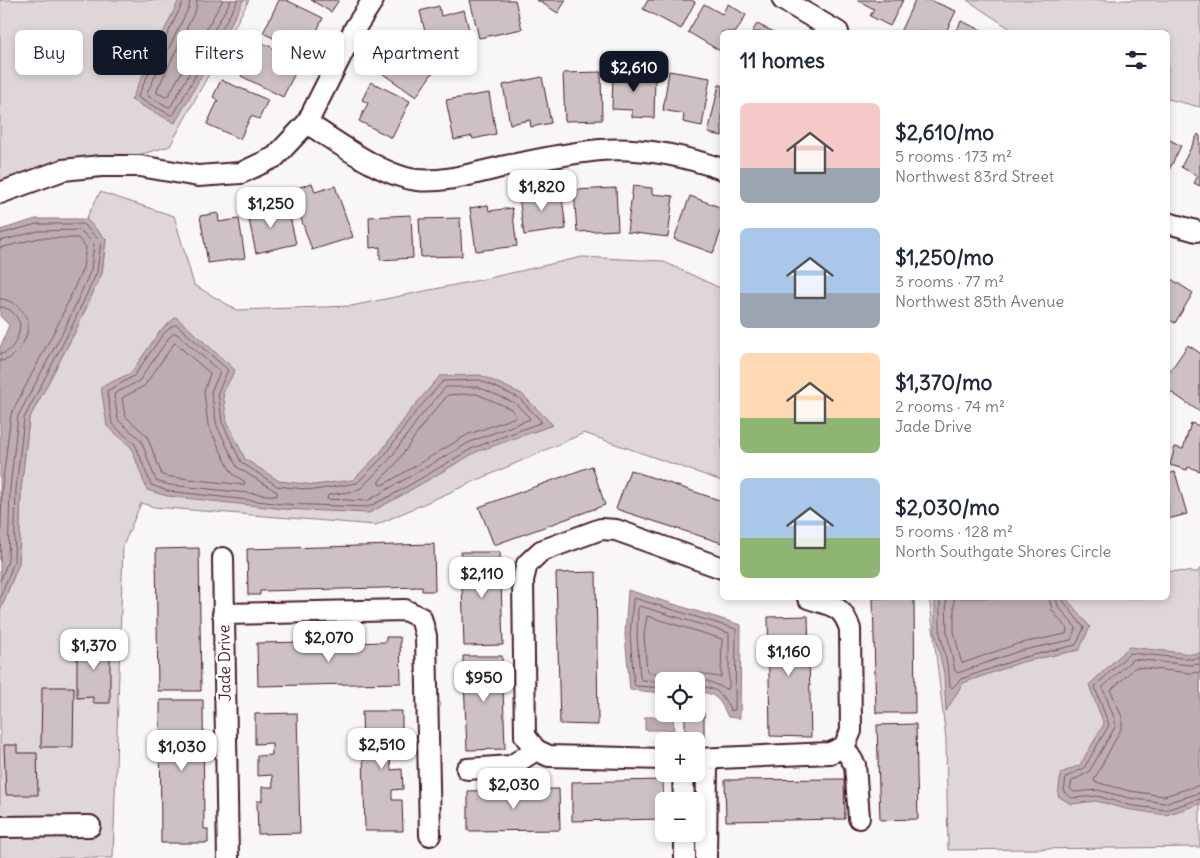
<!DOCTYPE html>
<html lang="en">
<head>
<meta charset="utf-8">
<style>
	:root { --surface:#fff; --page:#f6f6f7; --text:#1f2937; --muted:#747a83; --accent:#111827 }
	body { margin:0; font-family:Delius,sans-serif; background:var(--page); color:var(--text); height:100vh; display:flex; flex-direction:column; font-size:19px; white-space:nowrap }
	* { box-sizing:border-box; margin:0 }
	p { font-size:16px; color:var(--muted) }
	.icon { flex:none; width:28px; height:28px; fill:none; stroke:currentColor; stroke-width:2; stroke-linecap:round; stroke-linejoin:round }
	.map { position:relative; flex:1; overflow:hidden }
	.panel { position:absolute; left:720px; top:30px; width:450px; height:570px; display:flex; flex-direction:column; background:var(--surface); border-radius:8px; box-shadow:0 2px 8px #0003 }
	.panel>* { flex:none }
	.hud { position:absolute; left:15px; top:30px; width:475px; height:45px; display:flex; gap:10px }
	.tools { position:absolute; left:655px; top:672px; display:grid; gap:10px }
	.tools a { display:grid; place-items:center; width:50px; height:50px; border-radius:8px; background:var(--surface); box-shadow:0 2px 8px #0003; font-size:25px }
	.price { position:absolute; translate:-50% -42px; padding:0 11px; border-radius:10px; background:#fff; color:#222; font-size:16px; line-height:32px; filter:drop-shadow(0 1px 2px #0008) }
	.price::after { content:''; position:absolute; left:50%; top:30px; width:15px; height:11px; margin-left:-8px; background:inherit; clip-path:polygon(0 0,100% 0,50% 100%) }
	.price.current { background:var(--accent); color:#fff }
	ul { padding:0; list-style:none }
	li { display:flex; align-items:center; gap:15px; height:125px; padding:0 20px }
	li span { display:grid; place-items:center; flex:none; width:140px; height:100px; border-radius:8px; color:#555 }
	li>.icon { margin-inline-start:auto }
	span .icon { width:60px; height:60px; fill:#fffc; stroke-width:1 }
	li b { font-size:21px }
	h2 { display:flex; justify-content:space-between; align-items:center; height:60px; padding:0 20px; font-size:21px }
	.tag { padding:0 18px; border-radius:8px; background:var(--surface); box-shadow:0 2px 8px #0003; font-size:18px; line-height:45px }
	.tag.current { background:var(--accent); color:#fff }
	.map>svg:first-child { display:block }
	.green { fill:#ded6d9; stroke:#947a82 }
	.water { fill:#bdadb0; stroke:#8f747b }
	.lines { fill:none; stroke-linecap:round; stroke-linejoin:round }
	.shore { stroke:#785860; stroke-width:1 }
	.building { fill:#cdc1c4; stroke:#4a1f2b }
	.minor-casing { stroke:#4a1f2b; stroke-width:24 }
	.minor { stroke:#fff; stroke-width:20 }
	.labels { text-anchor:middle; stroke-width:5; stroke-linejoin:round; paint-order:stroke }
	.street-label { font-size:16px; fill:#4a1f2b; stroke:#fff }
</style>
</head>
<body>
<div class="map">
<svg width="1200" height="858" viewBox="0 0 1200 858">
	<rect width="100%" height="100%" fill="#f8f6f7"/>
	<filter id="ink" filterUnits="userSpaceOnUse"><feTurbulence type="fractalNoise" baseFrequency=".02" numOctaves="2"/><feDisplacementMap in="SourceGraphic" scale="10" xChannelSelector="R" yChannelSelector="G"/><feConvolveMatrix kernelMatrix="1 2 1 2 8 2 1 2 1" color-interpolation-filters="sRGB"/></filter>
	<g filter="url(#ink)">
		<path class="green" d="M 0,0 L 249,0 L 170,146 L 0,194 Z
			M 967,0 L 1200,0 L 1200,107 L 1168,99 L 1168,32 L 1015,32 Z
			M 100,192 L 174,216 L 194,285 L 237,310 L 351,306 L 489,278 L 582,257 L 662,261 L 722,289 L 722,481 L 584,433 L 376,525 L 154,507 L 141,503 L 123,546 L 113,858 L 0,858 L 0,611 L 19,563 L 21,489 L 29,419 L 76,330 L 102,273 L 106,239 L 86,219 Z
			M 1200,568 L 1200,847 L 948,850 L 946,739 L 930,603 L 927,598 L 1168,598 L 1168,571 L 1198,572 Z"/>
		<path class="water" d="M 179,0 L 243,0 L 239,9 L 175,123 L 131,100 Z
			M 36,219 L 86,219 L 106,239 L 102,273 L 76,330 L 29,419 L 21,489 L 19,563 L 0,611 L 0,348 L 9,325 L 0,316 L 0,230 Z
			M 176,317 L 235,370 L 223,393 L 227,421 L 245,459 L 279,481 L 314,485 L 353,480 L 380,453 L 410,411 L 440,376 L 480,375 L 522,394 L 553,425 L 476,452 L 397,498 L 369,513 L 283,509 L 167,496 L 147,490 L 131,447 L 107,426 L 101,387 L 131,373 L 160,331 Z
			M 628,590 L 741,625 L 740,718 L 728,717 C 720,701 717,692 696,692 L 696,681 L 664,681 L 664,693 L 630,690 L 625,635 Z
			M 935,598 L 1066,598 L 1090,627 L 1079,650 L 1022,662 L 963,683 L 946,711 L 944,674 L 935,633 Z
			M 1129,647 L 1192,654 L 1200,653 L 1200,804 L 1166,815 L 1126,809 L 1096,801 L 1071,804 L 1058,796 L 1061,773 L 1080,765 L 1104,724 L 1089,685 Z
			M 645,717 L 673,717 L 674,730 L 645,730 Z"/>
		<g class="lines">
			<path class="shore" d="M 184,0 L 138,96 L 140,99 L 171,115 L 174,114 L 238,0
				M 190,0 L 189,7 L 147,93 L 148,96 L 169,107 L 171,106 L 231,0
				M 197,0 L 196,9 L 157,90 L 157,93 L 166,97 L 168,96 L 223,0
				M 0,234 L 37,224 L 83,224 L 101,242 L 97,272 L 71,328 L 24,418 L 16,489 L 14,562 L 0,598
				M 0,241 L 38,231 L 80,230 L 94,244 L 91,270 L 66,326 L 18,416 L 10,488 L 8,561 L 0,581
				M 0,248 L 39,238 L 78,238 L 86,247 L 83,268 L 59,322 L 11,414 L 2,488 L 0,561
				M 0,299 C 12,299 26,311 28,323 C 29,339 16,361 0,361
				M 0,307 C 10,307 18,316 20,325 C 19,337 13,353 0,354
				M 174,325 L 177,325 L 228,370 L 218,392 L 222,422 L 241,462 L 277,486 L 314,490 L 357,483 L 384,456 L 414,414 L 443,381 L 480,380 L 519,398 L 542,422 L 473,448 L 394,494 L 368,507 L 283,504 L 168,491 L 151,485 L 135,444 L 112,424 L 107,391 L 134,376 L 163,334 Z
				M 174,333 L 177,334 L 220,372 L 211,392 L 217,426 L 237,467 L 277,492 L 277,496 L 170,485 L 156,481 L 141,440 L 118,420 L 114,394 L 139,381 L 168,339 Z
				M 175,343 L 210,373 L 204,392 L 208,425 L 229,468 L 233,474 L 245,482 L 244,485 L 171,477 L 162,475 L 147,436 L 125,416 L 122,398 L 144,386 Z
				M 446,387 L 478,387 L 515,403 L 529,417 L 530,419 L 470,442 L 367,501 L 327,499 L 328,495 L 355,491 L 361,488 L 389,460 L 419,418 Z
				M 477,394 L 511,409 L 515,414 L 516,417 L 467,435 L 388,482 L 381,485 L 379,484 L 379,481 L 395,465 L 425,422 L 448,395 Z
				M 940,598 L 940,633 L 949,673 L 950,686 L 952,688 L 961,679 L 1021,658 L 1076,645 L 1084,628 L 1064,602 L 1062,598
				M 946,598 L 947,632 L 955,671 L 958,673 L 1019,651 L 1071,640 L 1076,628 L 1058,606 L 1056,598
				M 954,598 L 954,631 L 961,661 L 963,663 L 1017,644 L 1066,634 L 1067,629 L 1052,610 L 1049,598
				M 1200,658 L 1192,659 L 1130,653 L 1096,685 L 1095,688 L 1109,725 L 1084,768 L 1066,777 L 1064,792 L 1072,798 L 1097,796 L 1128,805 L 1165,810 L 1200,799
				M 1200,664 L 1191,665 L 1133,659 L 1103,687 L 1103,689 L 1115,720 L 1115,727 L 1089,772 L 1072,781 L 1070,789 L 1074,792 L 1098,790 L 1129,798 L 1165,803 L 1200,793
				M 1200,672 L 1191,673 L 1136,667 L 1112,689 L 1111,691 L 1122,717 L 1122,727 L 1094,780 L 1095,782 L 1130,791 L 1164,796 L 1200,785
				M 678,681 L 669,675 L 647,672 L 644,635 L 647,616 L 722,639 L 721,677 C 706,677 696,666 682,681
				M 664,682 L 642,680 L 640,678 L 637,635 L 638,608 L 640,606 L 729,633 L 729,688 L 726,689 L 708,681 L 695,681
				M 664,688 L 636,686 L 634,684 L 630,635 L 633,600 L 634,598 L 736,629 L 735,710 L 731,711 C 722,694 717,686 696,687"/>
		</g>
		<path class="building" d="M 279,0 L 286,0 L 323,18 L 314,37 L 311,35 L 302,52 L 263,33 Z
			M 311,0 L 339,0 L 331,12 Z
			M 470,0 L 515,0 L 522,29 L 479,38 Z
			M 537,0 L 566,0 L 558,13 Z
			M 648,0 L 691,0 L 695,2 L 681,29 L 643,9 Z
			M 857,0 L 903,0 L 890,26 L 870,16 L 874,9 Z
			M 915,0 L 930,0 L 956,11 L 946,32 L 900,32 Z
			M 704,4 L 722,14 L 728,4 L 746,15 L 736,32 L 722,32 L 722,52 L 688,32 Z
			M 439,6 L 441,16 L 464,10 L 471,38 L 458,41 L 461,51 L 444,55 L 442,45 L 429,48 L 420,11 Z
			M 961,21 L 986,32 L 956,32 Z
			M 757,24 L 774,32 L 752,32 Z
			M 258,41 L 301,61 L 283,97 L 241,76 Z
			M 407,45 L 437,66 L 416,97 L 376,69 L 386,54 L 396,61 Z
			M 669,71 L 710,78 L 702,126 L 683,122 L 684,114 L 663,110 Z
			M 601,72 L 602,120 L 565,121 L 563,73 Z
			M 613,72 L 655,73 L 654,118 L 632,117 L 632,110 L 612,109 Z
			M 542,77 L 551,123 L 531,127 L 530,120 L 510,124 L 503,85 Z
			M 221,80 L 268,100 L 259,119 L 251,116 L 240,139 L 207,124 L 218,100 L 213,97 Z
			M 371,82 L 410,101 L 392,138 L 359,121 L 368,103 L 362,100 Z
			M 719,85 L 722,85 L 722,136 L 708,133 Z
			M 489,93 L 496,134 L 473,139 L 472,136 L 454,140 L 446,100 Z
			M 1198,134 L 1200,136 L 1200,186 L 1194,183 L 1198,176 L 1181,167 Z
			M 1168,139 L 1181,146 L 1168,172 Z
			M 312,183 L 315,192 L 335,186 L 353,237 L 312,250 L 291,190 Z
			M 633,186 L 652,188 L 652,194 L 673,196 L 668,237 L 627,232 Z
			M 616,188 L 618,230 L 577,232 L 574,190 Z
			M 561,190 L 566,229 L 524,235 L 519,196 Z
			M 690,196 L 722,208 L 722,228 L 713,253 L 674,239 Z
			M 488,205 L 489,211 L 512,208 L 517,246 L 476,251 L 470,208 Z
			M 266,206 L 267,212 L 288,208 L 296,244 L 256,253 L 247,210 Z
			M 218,213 L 219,222 L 239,219 L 245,258 L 208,263 L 200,216 Z
			M 411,215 L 413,258 L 380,260 L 380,247 L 370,248 L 369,217 Z
			M 460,218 L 462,256 L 421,257 L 419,219 Z
			M 1168,277 L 1193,293 L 1175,323 L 1168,319 Z
			M 1188,345 L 1200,353 L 1200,412 L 1168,390 L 1168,374 Z
			M 1191,423 L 1200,426 L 1200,471 L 1188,467 L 1187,470 L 1170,465 L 1175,447 L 1183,449 Z
			M 592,466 L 605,505 L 494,545 L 479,507 Z
			M 630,470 L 722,501 L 722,543 L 616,509 Z
			M 1175,472 L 1187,514 L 1168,519 L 1168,474 Z
			M 434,544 L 435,591 L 422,591 L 422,587 L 260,591 L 260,595 L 248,595 L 247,549 Z
			M 199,548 L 201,691 L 158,691 L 156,549 Z
			M 461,552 L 500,552 L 503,645 L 464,646 Z
			M 596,572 L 598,725 L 560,724 L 556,573 Z
			M 873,598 L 914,598 L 915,713 L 876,713 Z
			M 808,616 L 811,737 L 770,736 L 768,617 Z
			M 386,637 L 400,637 L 401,683 L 258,686 L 257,643 L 306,642 L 306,644 L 386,642 Z
			M 77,642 L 110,642 L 110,703 L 93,703 L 93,697 L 77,698 Z
			M 463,656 L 502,656 L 505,749 L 467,750 Z
			M 42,687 L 74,687 L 73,747 L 41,747 Z
			M 160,700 L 203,700 L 204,829 L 208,829 L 208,843 L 161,843 Z
			M 362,711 L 402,711 L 402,756 L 390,756 L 391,770 L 402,769 L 403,789 L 392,790 L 392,800 L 402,800 L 403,831 L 365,831 Z
			M 297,713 L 300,833 L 258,834 L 257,801 L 262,801 L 262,787 L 273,787 L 272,775 L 257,776 L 257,756 L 272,755 L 272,743 L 255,744 L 255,714 Z
			M 696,713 L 704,713 L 704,738 L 685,739 L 685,714 Z
			M 916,724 L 918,819 L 880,820 L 877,725 Z
			M 4,745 L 17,745 L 17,753 L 37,753 L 38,795 L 6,795 Z
			M 844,779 L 845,819 L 726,821 L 725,780 Z
			M 663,780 L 664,819 L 572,821 L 572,782 Z
			M 559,789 L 560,830 L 468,831 L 468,791 Z"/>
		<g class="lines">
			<g class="minor-casing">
				<path id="minor" d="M 783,0 L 838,32
					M 307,123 C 337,142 382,176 417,180 C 446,183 478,172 506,166 C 537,160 568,153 600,150 C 640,147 684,156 722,169
					M 0,193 L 63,170 L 101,166 L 140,166 L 198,176 L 241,173 L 275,157 L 307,123 L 355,28 L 373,0
					M 1168,223 L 1196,231
					M 223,558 L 228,858
					M 808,598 C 831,606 842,604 850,629 L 851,731 L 844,747 L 855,765 L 859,818
					M 223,614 L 405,610 L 421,618 L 426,636 L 430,835
					M 536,750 L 525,736 L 523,580 L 527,564 L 541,551 L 601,529 L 616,530 L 722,568
					M 696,759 L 830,753 L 844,747
					M 467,769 L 511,766 L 536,750 L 549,756 L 664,759
					M 683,774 L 684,801
					M 0,827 L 90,826
					M 685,834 L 685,858
					M 706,858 L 707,760"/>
			</g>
			<use href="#minor" class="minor"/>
		</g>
	</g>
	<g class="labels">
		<g class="street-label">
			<text transform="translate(224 663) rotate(-91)" y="6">Jade Drive</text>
		</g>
	</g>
</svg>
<div class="tools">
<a><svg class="icon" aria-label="locate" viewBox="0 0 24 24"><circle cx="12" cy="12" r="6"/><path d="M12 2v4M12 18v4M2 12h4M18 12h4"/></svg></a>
<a>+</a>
<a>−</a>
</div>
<b class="price current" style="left:634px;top:93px">$2,610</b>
<b class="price" style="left:542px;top:212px">$1,820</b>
<b class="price" style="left:271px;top:229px">$1,250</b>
<b class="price" style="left:482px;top:599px">$2,110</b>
<b class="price" style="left:329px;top:663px">$2,070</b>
<b class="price" style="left:94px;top:671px">$1,370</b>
<b class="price" style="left:789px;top:677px">$1,160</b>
<b class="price" style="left:484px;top:703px">$950</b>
<b class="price" style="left:382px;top:770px">$2,510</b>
<b class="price" style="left:182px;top:772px">$1,030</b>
<b class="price" style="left:514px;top:810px">$2,030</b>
<div class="hud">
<a class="tag">Buy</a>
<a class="tag current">Rent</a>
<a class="tag">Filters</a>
<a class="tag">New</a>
<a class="tag">Apartment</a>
</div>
<section class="panel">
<h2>11 homes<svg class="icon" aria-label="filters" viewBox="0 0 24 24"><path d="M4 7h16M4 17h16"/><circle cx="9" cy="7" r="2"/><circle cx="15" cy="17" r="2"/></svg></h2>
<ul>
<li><span style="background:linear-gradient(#f6c9c9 65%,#9aa5b1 0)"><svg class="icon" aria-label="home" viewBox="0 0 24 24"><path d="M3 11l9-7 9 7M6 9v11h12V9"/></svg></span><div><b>$2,610/mo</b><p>5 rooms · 173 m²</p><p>Northwest 83rd Street</p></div></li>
<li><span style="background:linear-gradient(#a9c7e8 65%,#9aa5b1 0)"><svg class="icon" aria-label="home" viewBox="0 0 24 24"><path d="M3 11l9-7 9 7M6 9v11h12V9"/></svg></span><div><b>$1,250/mo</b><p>3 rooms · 77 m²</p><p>Northwest 85th Avenue</p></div></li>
<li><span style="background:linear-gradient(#ffd9b3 65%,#8fb573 0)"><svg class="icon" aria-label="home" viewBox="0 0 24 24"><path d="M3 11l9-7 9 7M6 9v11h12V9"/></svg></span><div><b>$1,370/mo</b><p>2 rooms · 74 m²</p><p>Jade Drive</p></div></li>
<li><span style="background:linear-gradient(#a9c7e8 60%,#8fb573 0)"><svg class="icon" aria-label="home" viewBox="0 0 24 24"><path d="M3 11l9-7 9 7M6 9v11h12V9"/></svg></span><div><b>$2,030/mo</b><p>5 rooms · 128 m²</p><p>North Southgate Shores Circle</p></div></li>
</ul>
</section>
</div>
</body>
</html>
